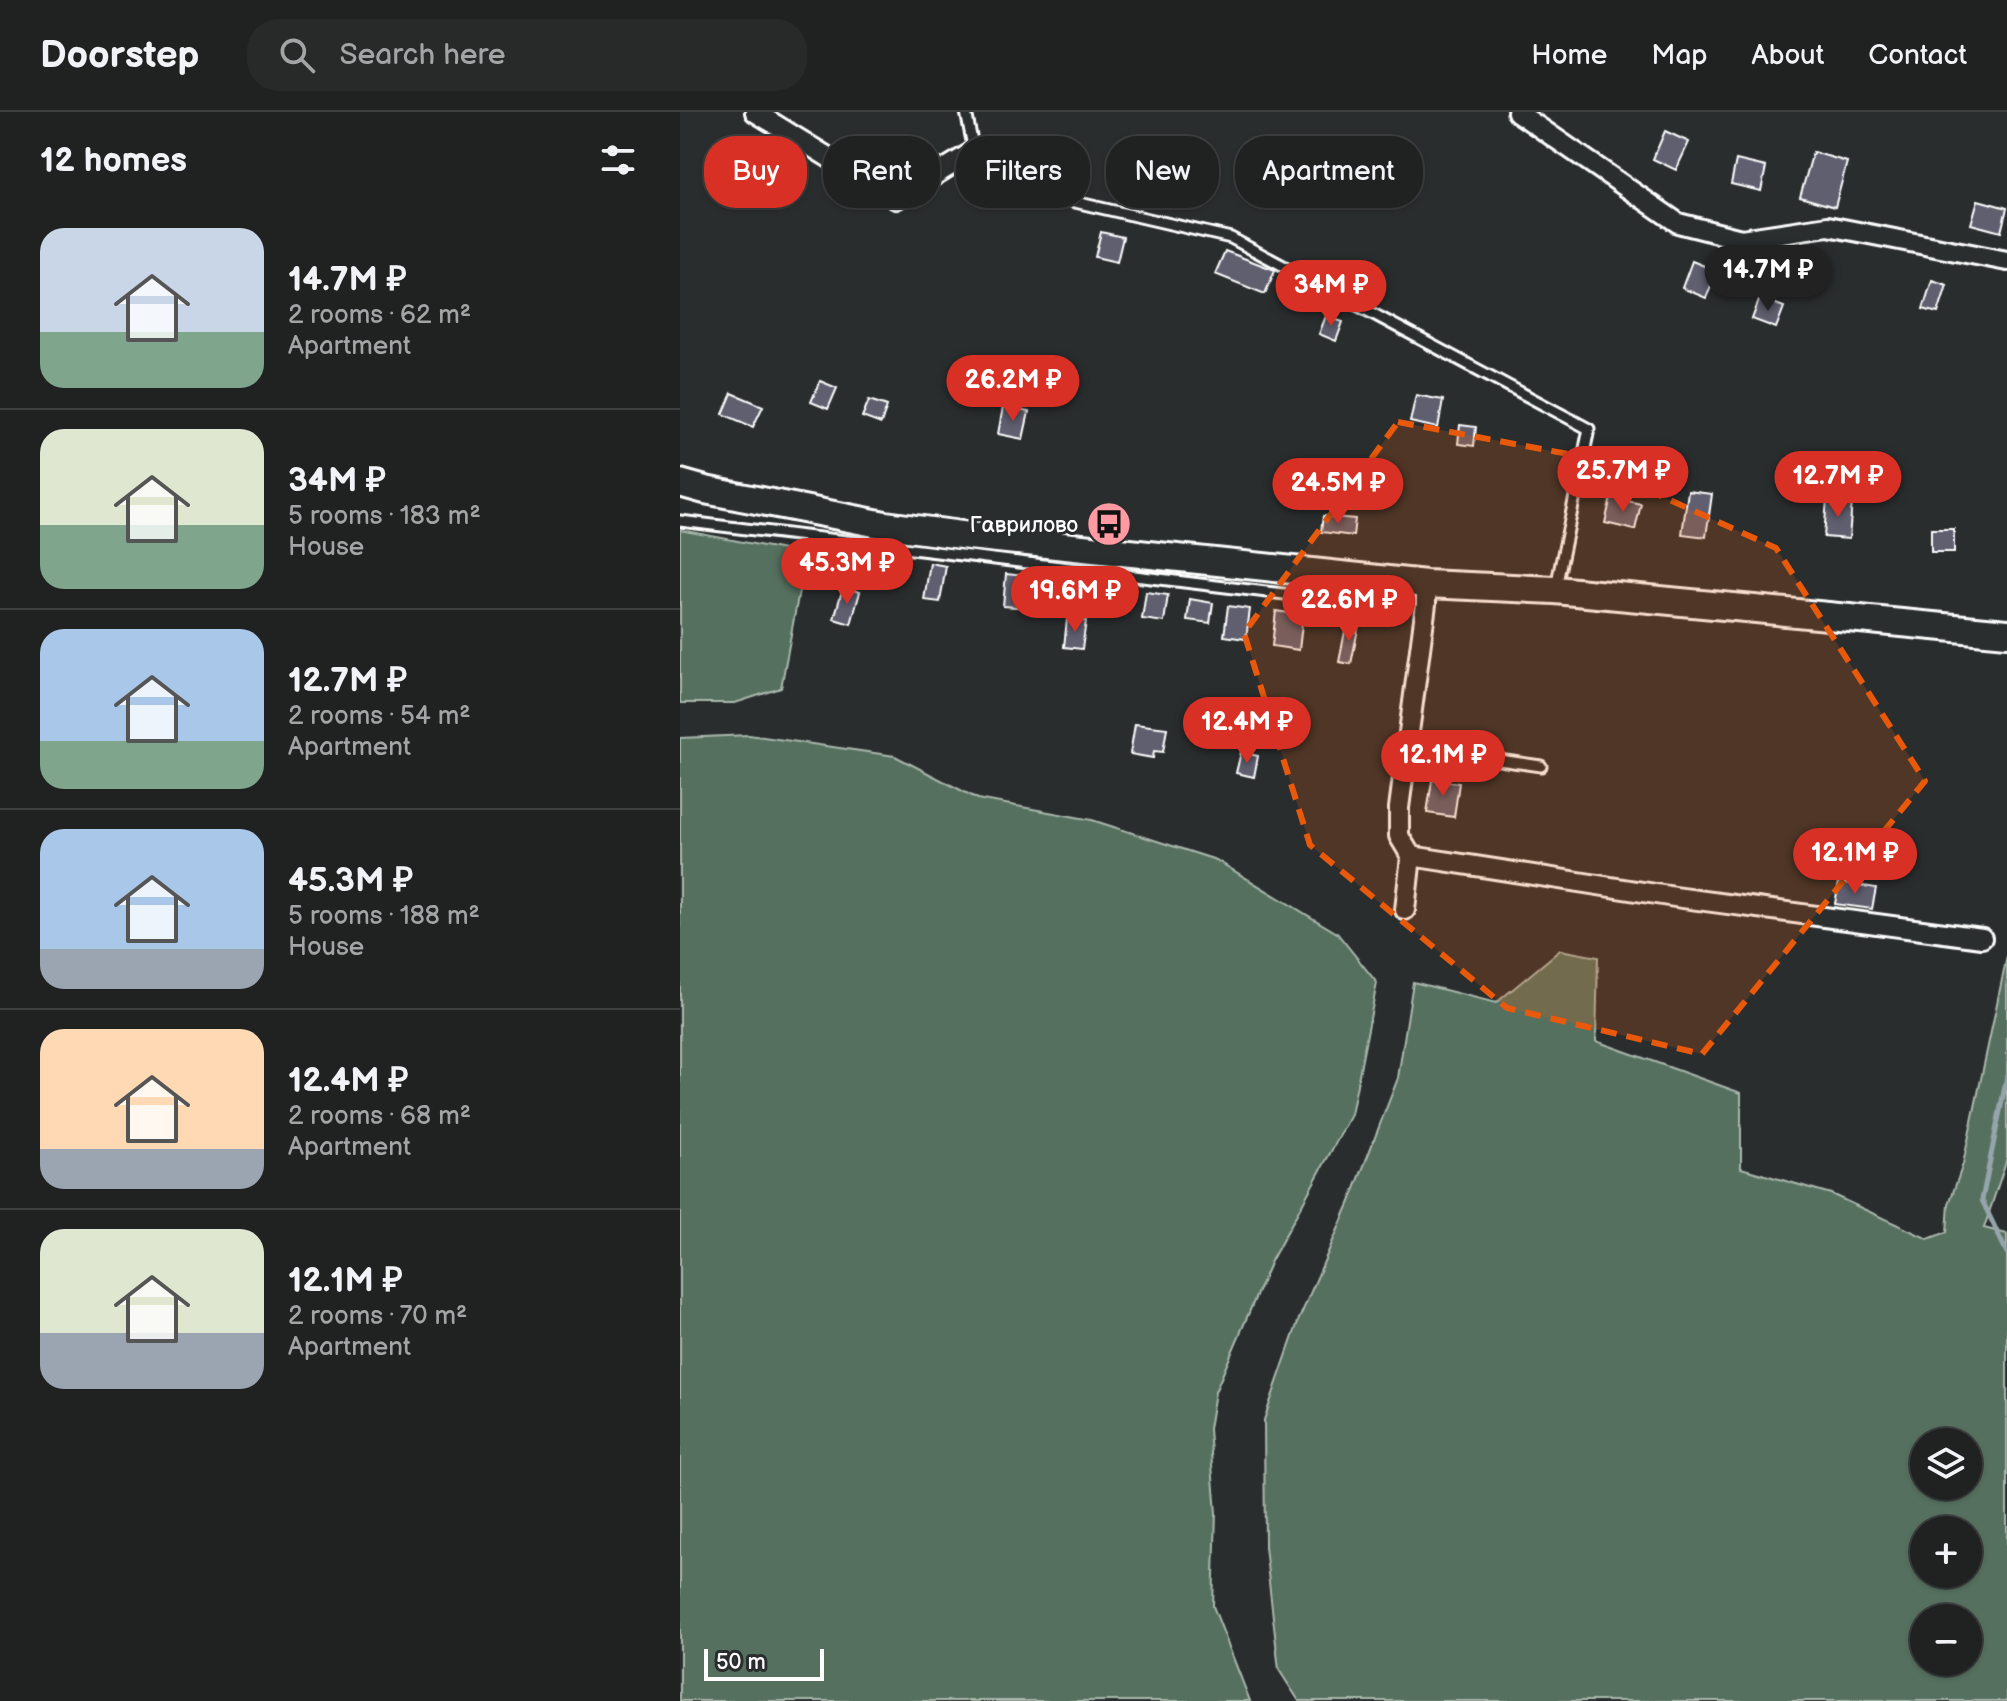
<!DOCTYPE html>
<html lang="en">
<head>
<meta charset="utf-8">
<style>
	:root { --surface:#202222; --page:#282a2a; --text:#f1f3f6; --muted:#a2a4a5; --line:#3d3f40; --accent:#d93025 }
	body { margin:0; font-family:"Balsamiq Sans",sans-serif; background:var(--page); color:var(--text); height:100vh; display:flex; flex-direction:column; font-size:30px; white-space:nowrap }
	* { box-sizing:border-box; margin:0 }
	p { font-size:26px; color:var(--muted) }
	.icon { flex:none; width:44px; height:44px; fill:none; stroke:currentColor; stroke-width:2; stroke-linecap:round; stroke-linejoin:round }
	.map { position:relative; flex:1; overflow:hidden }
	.panel { display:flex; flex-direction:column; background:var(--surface); width:680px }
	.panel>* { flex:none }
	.banner { position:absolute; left:24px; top:24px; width:760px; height:72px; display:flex; gap:16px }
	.controls { position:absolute; left:1230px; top:1316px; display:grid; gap:16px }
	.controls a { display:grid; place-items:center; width:72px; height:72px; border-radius:50%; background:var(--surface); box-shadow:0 2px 6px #0004,0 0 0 2px var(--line); font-size:40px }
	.scale { position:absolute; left:24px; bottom:20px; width:120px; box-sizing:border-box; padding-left:8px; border:4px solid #fff; border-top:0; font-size:22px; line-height:28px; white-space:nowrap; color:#fff; -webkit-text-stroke:6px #2a2d2e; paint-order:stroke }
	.price { position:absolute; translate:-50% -68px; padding:0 18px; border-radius:28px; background:var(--accent); color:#fff; font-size:26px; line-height:52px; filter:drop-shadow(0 2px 4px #0008) }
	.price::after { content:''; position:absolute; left:50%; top:48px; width:24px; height:18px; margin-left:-12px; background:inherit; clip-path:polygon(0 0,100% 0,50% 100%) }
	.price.active { background:#222; color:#fff }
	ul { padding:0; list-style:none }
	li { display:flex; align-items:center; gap:24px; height:200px; padding:0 40px }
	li+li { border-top:2px solid var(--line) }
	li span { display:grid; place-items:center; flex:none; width:224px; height:160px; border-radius:24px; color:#555 }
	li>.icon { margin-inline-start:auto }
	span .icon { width:96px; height:96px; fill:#fffc; stroke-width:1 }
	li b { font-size:34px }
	h2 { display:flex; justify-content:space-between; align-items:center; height:96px; padding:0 40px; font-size:34px }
	.chip { padding:0 28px; border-radius:32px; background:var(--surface); box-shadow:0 2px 6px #0004,0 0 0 2px var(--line); font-size:28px; line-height:72px }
	.chip.active { background:var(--accent); color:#fff }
	header { display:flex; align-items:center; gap:48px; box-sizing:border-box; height:112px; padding:0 40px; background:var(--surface); border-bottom:2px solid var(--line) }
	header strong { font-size:38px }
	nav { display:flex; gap:44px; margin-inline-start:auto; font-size:28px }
	.search { width:560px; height:72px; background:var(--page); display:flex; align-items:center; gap:20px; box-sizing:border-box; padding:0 28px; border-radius:32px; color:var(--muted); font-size:30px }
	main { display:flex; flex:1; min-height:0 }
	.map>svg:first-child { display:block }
	.green { fill:#56705e; stroke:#aab8ae; stroke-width:2; fill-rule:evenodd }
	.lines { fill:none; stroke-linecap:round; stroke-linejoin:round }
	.stream { stroke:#95a5ac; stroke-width:5 }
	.building { fill:#615e6f; stroke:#fff; stroke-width:2 }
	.lane-casing { stroke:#fff; stroke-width:15 }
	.street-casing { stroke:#fff; stroke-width:24 }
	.secondary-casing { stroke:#fff; stroke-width:32 }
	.lane { stroke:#2a2d2e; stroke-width:9 }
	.street { stroke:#2a2d2e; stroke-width:18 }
	.secondary { stroke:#2a2d2e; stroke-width:26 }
	.marked { fill:#e8590c; fill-opacity:0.2; stroke:#e8590c; stroke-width:6; stroke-dasharray:16 10; stroke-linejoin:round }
	.labels { text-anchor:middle; stroke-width:6; stroke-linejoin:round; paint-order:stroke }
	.poi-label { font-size:22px; fill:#fff; stroke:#2a2d2e; text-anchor:end }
</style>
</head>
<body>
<header>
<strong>Doorstep</strong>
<div class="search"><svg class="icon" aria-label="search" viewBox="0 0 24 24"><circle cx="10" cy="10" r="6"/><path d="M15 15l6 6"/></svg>Search here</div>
<nav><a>Home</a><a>Map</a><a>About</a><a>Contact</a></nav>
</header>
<main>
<section class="panel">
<h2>12 homes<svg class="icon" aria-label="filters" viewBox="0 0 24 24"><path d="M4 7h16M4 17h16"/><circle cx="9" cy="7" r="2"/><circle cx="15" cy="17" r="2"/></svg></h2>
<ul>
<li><span style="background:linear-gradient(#c9d6e8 65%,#7fa58c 0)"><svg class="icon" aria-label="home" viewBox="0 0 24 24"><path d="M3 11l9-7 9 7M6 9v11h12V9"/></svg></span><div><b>14.7M ₽</b><p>2 rooms · 62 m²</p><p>Apartment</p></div></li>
<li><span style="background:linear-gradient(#dfe7d0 60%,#7fa58c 0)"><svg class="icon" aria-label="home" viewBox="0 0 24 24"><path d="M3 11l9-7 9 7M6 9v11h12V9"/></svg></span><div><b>34M ₽</b><p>5 rooms · 183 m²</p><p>House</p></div></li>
<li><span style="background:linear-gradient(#a9c7e8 70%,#7fa58c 0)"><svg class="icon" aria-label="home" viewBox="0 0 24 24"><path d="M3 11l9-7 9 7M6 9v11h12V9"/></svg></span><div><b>12.7M ₽</b><p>2 rooms · 54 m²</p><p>Apartment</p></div></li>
<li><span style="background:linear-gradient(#a9c7e8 75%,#9aa5b1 0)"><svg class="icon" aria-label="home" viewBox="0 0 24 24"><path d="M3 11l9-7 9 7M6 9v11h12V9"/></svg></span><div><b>45.3M ₽</b><p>5 rooms · 188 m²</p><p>House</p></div></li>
<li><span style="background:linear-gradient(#ffd9b3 75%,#9aa5b1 0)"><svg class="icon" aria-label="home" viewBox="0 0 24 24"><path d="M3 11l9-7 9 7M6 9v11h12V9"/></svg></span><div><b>12.4M ₽</b><p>2 rooms · 68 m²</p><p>Apartment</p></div></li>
<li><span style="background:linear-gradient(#dfe7d0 65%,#9aa5b1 0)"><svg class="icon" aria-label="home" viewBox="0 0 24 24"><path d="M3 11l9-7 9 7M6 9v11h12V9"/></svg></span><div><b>12.1M ₽</b><p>2 rooms · 70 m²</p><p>Apartment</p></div></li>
</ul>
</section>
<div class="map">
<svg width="1327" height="1589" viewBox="0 0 1327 1589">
	<rect width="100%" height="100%" fill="#2a2d2e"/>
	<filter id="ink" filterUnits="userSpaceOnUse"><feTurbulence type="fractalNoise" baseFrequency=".0125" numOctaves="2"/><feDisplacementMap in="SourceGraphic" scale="16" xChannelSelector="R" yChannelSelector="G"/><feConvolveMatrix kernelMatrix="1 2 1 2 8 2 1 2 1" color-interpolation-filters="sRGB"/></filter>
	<g filter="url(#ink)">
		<path class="green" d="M 0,418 L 126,442 L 101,576 L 55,591 L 0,591 Z
			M 69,623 L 215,644 L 298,687 L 412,708 L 536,748 L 657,821 L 697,871 L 671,1003 L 591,1149 L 535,1280 L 529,1317 L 536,1401 L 533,1494 L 570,1589 L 0,1589 L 0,626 Z
			M 880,838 L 918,845 L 916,929 L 1061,981 L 1061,1056 L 1151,1082 L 1248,1127 L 1267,1120 L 1269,1092 L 1283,1052 L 1327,844 L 1327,1046 L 1304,1116 L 1327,1122 L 1327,1589 L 619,1589 L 599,1558 L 585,1435 L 584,1308 L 619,1207 L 669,1092 L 718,966 L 733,870 L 816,891 ZM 1288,1330 L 1288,1374 L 1244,1374 L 1244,1330 ZM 1288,1418 L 1288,1462 L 1244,1462 L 1244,1418 ZM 1288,1506 L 1288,1550 L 1244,1550 L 1244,1506 Z"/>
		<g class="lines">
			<path class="stream" d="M 1327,964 L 1302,1088 L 1327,1141"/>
		</g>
		<path class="building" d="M 985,19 L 1009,30 L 996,58 L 973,47 Z
			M 61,36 L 81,45 L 69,70 L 64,68 L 61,75 L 46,68 Z
			M 1133,40 L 1167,50 L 1155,95 L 1120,85 Z
			M 1056,48 L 1086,55 L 1081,79 L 1051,72 Z
			M 1298,88 L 1327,96 L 1321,120 L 1291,112 Z
			M 421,120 L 443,125 L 437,150 L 415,145 Z
			M 545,139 L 595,158 L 585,182 L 535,162 Z
			M 1012,149 L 1037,159 L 1026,186 L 1002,176 Z
			M 1252,168 L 1267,173 L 1258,201 L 1243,197 Z
			M 1080,186 L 1104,195 L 1096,216 L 1072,207 Z
			M 646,204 L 663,210 L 656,229 L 639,222 Z
			M 140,269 L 157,276 L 148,297 L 131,290 Z
			M 52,281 L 83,294 L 73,315 L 43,302 Z
			M 736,283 L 763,288 L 758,316 L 730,310 Z
			M 189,288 L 207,294 L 201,312 L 182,305 Z
			M 323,295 L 349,300 L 343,327 L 318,322 Z
			M 780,313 L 796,315 L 794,334 L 778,332 Z
			M 1008,379 L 1032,382 L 1026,425 L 1002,422 Z
			M 931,385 L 961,392 L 955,418 L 925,411 Z
			M 1147,386 L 1172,389 L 1169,427 L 1144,425 Z
			M 643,404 L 675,407 L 673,424 L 641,420 Z
			M 1251,417 L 1274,417 L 1274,440 L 1251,440 Z
			M 250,451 L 266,454 L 260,490 L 244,488 Z
			M 326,462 L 355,465 L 352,496 L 323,494 Z
			M 395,472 L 412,473 L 411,492 L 394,490 Z
			M 163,475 L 180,480 L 171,512 L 154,507 Z
			M 466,480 L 488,483 L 484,510 L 462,507 Z
			M 510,487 L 533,491 L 530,511 L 507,508 Z
			M 548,494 L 570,497 L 566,527 L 544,524 Z
			M 596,499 L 623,503 L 619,538 L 592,534 Z
			M 387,507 L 406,509 L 402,537 L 384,535 Z
			M 667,509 L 679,512 L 671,552 L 659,550 Z
			M 455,612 L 487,616 L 483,640 L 474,639 L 473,646 L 450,642 Z
			M 561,640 L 578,644 L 574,665 L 556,661 Z
			M 752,668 L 779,671 L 774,705 L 747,701 Z
			M 1159,770 L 1196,776 L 1192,797 L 1155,792 Z"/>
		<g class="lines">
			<g class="lane-casing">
				<path id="lane" d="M 286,0 L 294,39 L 343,78 L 551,126 L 909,317 L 876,475
					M 0,409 L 661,489
					M 727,635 L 861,654"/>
			</g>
			<g class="street-casing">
				<path id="street" d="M 75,0 L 216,87 L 294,39
					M 837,0 L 998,111 L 1061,127 L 1148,114 L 1327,149
					M 731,744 L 995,785 L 1302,826
					M 725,798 L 731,744 L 719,724 L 719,696 L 746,492 L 746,472"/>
			</g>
			<g class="secondary-casing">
				<path id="secondary" d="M 0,371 L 25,378 L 205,413 L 289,424 L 746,472 L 875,478 L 1327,521"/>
			</g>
			<use href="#lane" class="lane"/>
			<use href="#street" class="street"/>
			<use href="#secondary" class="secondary"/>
		</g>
	</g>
	<path class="marked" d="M 718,310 L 888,342 L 1096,436 L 1245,669 L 1022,942 L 827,896 L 630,733 L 564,521 Z"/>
	<defs>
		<g id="bus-disc" transform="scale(2.3)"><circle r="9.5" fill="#ff9aa2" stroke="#2a2d2e"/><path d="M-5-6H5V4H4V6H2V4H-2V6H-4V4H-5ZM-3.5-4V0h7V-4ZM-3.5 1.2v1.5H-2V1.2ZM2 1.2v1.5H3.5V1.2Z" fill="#111"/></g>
	</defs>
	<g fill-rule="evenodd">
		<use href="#bus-disc" x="429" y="412"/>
	</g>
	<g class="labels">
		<g class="poi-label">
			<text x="398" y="420">Гаврилово</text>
		</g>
	</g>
</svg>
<div class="controls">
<a><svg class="icon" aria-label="layers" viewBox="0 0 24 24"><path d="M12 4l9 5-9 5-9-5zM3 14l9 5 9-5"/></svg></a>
<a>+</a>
<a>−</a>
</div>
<div class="scale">50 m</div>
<b class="price active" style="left:1088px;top:201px">14.7M ₽</b>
<b class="price" style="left:651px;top:216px">34M ₽</b>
<b class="price" style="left:333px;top:311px">26.2M ₽</b>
<b class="price" style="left:943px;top:402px">25.7M ₽</b>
<b class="price" style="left:1158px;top:407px">12.7M ₽</b>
<b class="price" style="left:658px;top:414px">24.5M ₽</b>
<b class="price" style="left:167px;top:494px">45.3M ₽</b>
<b class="price" style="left:395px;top:522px">19.6M ₽</b>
<b class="price" style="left:669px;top:531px">22.6M ₽</b>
<b class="price" style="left:567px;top:653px">12.4M ₽</b>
<b class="price" style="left:763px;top:686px">12.1M ₽</b>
<b class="price" style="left:1175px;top:784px">12.1M ₽</b>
<div class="banner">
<a class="chip active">Buy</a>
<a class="chip">Rent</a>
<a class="chip">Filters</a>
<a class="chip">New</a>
<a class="chip">Apartment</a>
</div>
</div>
</main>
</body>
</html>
